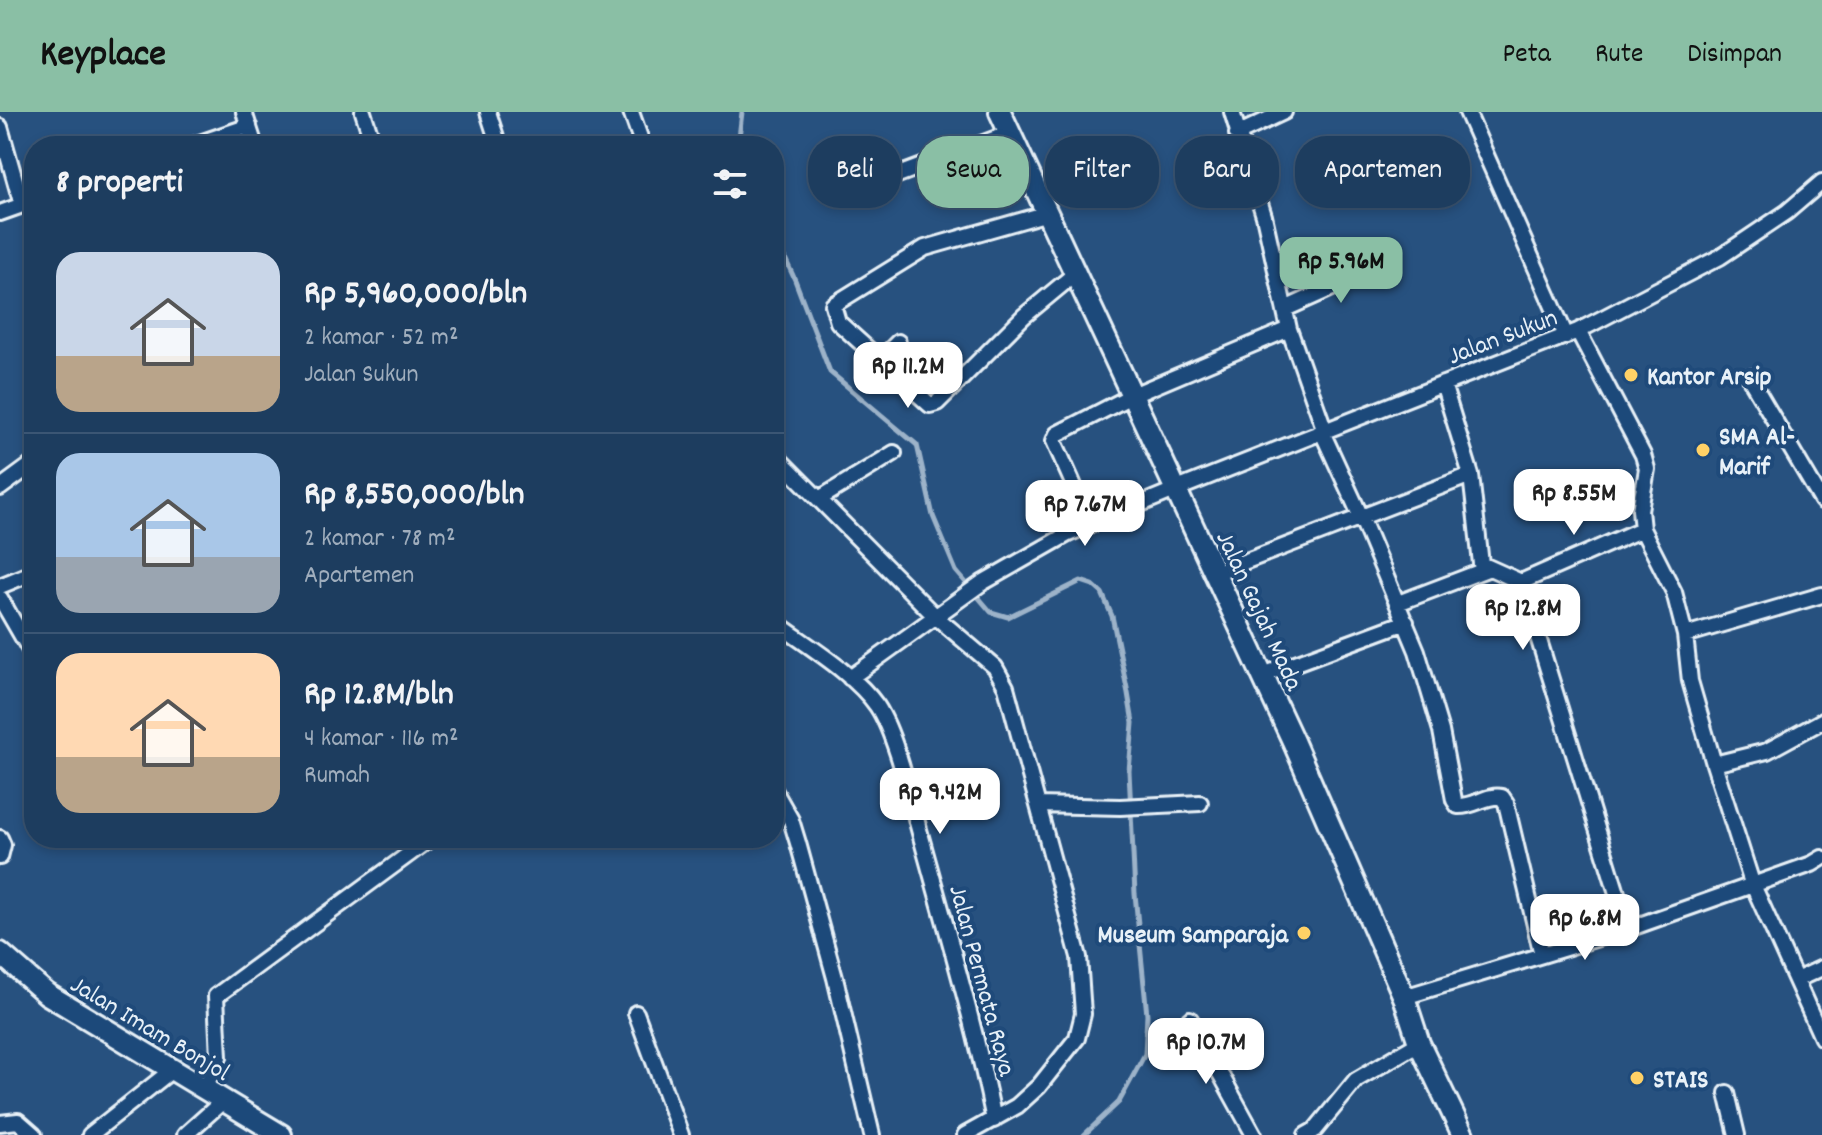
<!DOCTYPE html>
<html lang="id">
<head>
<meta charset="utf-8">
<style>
	:root { --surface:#1d3d5f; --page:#254465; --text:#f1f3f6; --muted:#a0aebd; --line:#3b5674; --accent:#8abfa5 }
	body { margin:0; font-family:Dekko,sans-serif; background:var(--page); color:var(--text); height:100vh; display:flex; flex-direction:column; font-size:30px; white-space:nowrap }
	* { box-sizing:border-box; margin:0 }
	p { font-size:26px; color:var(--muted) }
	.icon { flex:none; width:44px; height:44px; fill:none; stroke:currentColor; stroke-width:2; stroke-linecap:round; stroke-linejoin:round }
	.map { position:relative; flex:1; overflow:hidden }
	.sheet { position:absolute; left:24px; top:24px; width:760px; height:712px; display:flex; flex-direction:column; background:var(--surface); border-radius:32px; box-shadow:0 4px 12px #0003,0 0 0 2px var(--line) }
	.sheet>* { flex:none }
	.hud { position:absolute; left:808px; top:24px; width:760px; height:72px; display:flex; gap:16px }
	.price { position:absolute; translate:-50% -68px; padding:0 18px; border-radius:16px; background:#fff; color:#222; font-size:26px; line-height:52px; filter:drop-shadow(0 2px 4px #0008) }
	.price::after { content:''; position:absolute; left:50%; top:48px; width:24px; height:18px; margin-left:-12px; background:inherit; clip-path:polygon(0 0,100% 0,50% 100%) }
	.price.on { background:var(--accent); color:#111 }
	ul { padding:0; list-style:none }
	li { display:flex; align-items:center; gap:24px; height:200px; padding:0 32px }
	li+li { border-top:2px solid var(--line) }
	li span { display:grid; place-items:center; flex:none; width:224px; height:160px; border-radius:24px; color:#555 }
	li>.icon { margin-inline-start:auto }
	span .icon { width:96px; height:96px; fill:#fffc; stroke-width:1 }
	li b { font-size:34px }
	h2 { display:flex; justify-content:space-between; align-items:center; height:96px; padding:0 32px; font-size:34px }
	.tag { padding:0 28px; border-radius:32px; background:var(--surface); box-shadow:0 4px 12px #0003,0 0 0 2px var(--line); font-size:28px; line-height:72px }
	.tag.on { background:var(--accent); color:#111 }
	header { display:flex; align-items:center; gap:48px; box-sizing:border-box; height:112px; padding:0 40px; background:var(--accent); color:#111 }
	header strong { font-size:38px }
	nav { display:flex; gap:44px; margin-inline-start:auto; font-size:28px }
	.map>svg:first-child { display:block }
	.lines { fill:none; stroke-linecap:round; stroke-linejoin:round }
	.stream { stroke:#9db3c9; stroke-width:5 }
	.street-casing { stroke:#e8f1f8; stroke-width:20 }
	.secondary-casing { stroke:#e8f1f8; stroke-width:26 }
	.street { stroke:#1f4a7a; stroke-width:14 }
	.secondary { stroke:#1f4a7a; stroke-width:20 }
	.poi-dot { fill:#ffd166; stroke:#1f4a7a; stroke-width:3 }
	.labels { text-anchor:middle; stroke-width:8; stroke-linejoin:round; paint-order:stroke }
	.street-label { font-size:26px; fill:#e8f1f8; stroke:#1f4a7a }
	.poi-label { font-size:26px; font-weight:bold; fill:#e8f1f8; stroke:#1f4a7a; text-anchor:start }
</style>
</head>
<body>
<header>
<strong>Keyplace</strong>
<nav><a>Peta</a><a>Rute</a><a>Disimpan</a></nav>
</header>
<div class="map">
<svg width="1822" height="1023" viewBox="0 0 1822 1023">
	<rect width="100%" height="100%" fill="#27517f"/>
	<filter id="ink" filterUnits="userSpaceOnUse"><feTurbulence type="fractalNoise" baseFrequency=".0125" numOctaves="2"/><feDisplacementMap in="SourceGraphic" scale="16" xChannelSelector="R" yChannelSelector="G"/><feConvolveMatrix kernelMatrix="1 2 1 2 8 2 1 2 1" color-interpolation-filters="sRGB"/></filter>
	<g filter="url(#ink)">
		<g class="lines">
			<path class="stream" d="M 738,34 L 742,0
				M 774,122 L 795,168 L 830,260 L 917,333 L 933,404 L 956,459 L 991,500 L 1008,505 L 1081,469 L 1093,473 L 1102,481 L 1112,504 L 1128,581 L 1133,611 L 1129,659 L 1135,782 L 1147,903 L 1145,942 L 1119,990 L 1084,1023"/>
			<g class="street-casing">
				<path id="street" d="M 244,0 L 255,34
					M 363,0 L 374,34
					M 488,0 L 499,34
					M 631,0 L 643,34
					M 1232,0 L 1264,104 L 1289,217 L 1325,319
					M 1467,0 L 1566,224
					M 0,15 L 22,93
					M 1237,22 L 1284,0
					M 191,34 L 249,14
					M 858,78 L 1010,21
					M 0,101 L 34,89
					M 1285,197 L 1381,154
					M 1578,219 L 1643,343 L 1647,357 L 1640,398 L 1642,417 L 1674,480 L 1685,523 L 1690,569 L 1714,652 L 1752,771 L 1822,926
					M 898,230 L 880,248 L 838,210 L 833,193 L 925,136 L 1048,101
					M 880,248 L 930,293 L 937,291 L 1024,204 L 1076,161
					M 1749,265 L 1822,389
					M 1443,272 L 1471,363 L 1481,452 L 1521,470 L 1628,817
					M 1322,320 L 1361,405 L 1417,539 L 1441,619 L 1454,688 L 1458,694 C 1474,695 1487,682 1502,685 L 1506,691 L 1542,843
					M 774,342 L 935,504 L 995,555 L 1006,575 L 1079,845 L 1083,902 L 1077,926 L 1039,974 L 1017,994 L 965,1023
					M 0,376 L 34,351
					M 819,387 L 894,341
					M 1091,412 L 1054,329 L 1057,322 L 1133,283 L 1289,217
					M 1215,461 L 1471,363
					M 1521,470 L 1642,417
					M 0,474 L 34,460
					M 0,486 L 34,545
					M 1398,491 L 1490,456
					M 774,509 C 806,533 854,561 877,594 C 897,624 912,694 923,732 C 948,823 975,914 994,1008
					M 1685,523 L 1822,483
					M 1263,563 L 1406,510
					M 850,566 L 982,471 L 1068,422 L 1177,377 L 1578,219 L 1720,145 L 1787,100 L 1822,70
					M 1714,652 L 1767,639 L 1822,609
					M 774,678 L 791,708 L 798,731 L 835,866 L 872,1023
					M 1038,693 L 1120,695 L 1200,691
					M 0,726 L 3,733 L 0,745
					M 1796,868 L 1822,856
					M 1404,885 L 1628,817 L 1812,752 L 1822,746
					M 636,901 L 681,1023
					M 1190,907 L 1254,1023
					M 204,978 L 219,945 L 216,884 L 431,726
					M 1727,981 L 1737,1023
					M 0,1011 L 18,1009 L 34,1023
					M 90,1023 L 172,958
					M 185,1023 L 223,989
					M 1306,1023 L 1315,1018 L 1356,968 L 1419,931"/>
			</g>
			<g class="secondary-casing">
				<path id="secondary" d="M 1000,0 L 1293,629 L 1404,885 L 1419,931 L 1463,1023
					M 0,841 L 47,882 L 281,1023"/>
			</g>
			<use href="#street" class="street"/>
			<use href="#secondary" class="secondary"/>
		</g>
	</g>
	<g class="poi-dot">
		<circle cx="1631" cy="263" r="8"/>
		<circle cx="1703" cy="338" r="8"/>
		<circle cx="1304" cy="821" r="8"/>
		<circle cx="1637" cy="966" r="8"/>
	</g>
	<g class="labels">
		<g class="street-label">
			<text transform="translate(1502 223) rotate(-21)" y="9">Jalan Sukun</text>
			<text transform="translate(1261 498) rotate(65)" y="9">Jalan Gajah Mada</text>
			<text transform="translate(984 868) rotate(75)" y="9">Jalan Permata Raya</text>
			<text transform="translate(151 915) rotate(31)" y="9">Jalan Imam Bonjol</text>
		</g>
		<g class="poi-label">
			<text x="1647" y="272">Kantor Arsip</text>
			<text x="1719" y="332">SMA Al-<tspan x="1719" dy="30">Marif</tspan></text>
			<text x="1288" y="830" text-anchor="end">Museum Samparaja</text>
			<text x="1653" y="975">STAIS</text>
		</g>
	</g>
</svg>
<b class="price on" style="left:1341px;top:193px">Rp 5.96M</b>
<b class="price" style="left:908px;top:298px">Rp 11.2M</b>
<b class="price" style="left:1574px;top:425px">Rp 8.55M</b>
<b class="price" style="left:1085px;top:436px">Rp 7.67M</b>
<b class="price" style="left:1523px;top:540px">Rp 12.8M</b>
<b class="price" style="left:940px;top:724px">Rp 9.42M</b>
<b class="price" style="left:1585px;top:850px">Rp 6.8M</b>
<b class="price" style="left:1206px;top:974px">Rp 10.7M</b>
<div class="hud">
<a class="tag">Beli</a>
<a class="tag on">Sewa</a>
<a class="tag">Filter</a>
<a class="tag">Baru</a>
<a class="tag">Apartemen</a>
</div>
<section class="sheet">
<h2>8 properti<svg class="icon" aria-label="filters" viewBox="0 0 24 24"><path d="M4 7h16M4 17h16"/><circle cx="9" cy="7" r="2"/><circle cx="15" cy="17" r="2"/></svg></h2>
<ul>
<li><span style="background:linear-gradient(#c9d6e8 65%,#b9a48a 0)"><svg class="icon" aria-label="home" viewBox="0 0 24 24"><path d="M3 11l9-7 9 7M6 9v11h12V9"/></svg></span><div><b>Rp 5,960,000/bln</b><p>2 kamar · 52 m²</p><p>Jalan Sukun</p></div></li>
<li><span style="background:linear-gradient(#a9c7e8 65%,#9aa5b1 0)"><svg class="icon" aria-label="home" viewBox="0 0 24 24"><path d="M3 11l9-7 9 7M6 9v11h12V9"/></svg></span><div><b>Rp 8,550,000/bln</b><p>2 kamar · 78 m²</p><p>Apartemen</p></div></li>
<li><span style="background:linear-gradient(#ffd9b3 65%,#b9a48a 0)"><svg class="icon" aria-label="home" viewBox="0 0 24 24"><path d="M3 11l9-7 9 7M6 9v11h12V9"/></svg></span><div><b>Rp 12.8M/bln</b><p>4 kamar · 116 m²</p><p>Rumah</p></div></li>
</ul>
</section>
</div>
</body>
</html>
